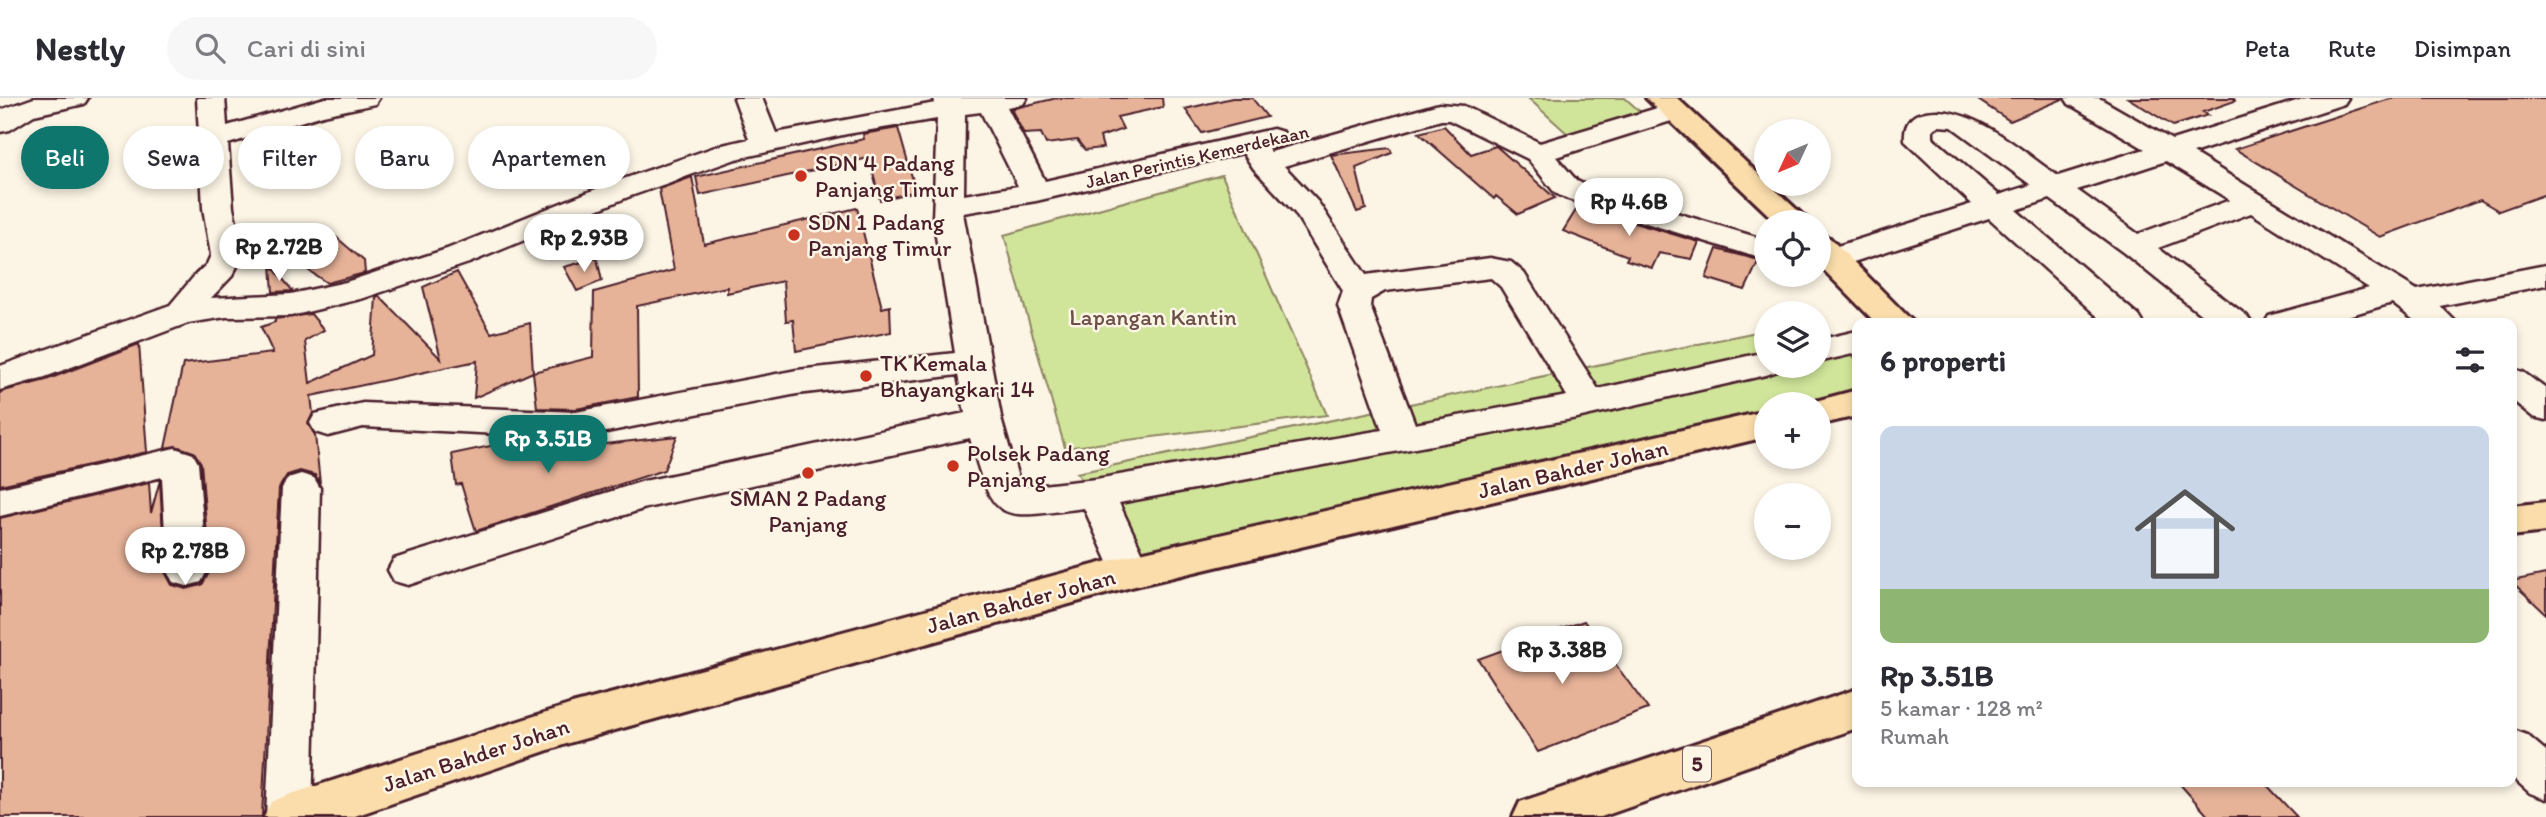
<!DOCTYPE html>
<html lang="id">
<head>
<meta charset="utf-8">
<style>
	:root { --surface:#fff; --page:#f7f7f7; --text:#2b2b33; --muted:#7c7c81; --line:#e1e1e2; --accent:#0f766e }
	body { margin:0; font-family:Itim,sans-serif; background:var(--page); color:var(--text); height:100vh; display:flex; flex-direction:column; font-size:26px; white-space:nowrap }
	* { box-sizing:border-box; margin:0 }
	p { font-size:23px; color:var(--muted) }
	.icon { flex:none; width:38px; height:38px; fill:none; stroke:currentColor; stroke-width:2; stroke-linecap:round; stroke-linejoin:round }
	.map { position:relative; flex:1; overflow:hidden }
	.details { position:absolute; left:1852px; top:220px; width:665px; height:469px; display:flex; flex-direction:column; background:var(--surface); border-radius:14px; box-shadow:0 4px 10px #0003 }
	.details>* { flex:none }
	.top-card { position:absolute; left:21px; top:28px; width:665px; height:63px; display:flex; gap:14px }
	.needle { width:46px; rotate:226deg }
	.fabs { position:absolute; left:1754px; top:21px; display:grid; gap:14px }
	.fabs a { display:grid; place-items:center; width:77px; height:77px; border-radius:50%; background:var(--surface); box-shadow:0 4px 10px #0003; font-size:35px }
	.price { position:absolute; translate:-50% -60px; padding:0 16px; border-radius:24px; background:#fff; color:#222; font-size:23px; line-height:46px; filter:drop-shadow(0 2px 4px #0008) }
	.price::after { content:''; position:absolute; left:50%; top:42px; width:21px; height:16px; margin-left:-10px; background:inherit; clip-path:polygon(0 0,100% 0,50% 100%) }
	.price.active { background:var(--accent); color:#fff }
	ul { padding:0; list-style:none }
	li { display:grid; align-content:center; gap:14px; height:371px; padding:0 28px }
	li span { display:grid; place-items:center; height:217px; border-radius:14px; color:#555 }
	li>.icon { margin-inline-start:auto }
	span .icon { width:126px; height:126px; fill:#fffc; stroke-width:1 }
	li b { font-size:30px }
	h2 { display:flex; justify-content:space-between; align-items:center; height:84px; padding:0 28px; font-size:30px }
	.tag { padding:0 24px; border-radius:32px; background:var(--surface); box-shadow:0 4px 10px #0003; font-size:24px; line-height:63px }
	.tag.active { background:var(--accent); color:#fff }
	header { display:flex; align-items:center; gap:42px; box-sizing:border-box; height:98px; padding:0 35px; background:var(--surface); border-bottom:2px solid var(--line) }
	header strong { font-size:33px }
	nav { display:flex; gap:38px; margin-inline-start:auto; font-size:24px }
	.search { width:490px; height:63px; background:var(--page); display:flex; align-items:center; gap:18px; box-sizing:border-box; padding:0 24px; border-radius:38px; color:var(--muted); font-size:26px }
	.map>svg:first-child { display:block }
	.green { fill:#d0e59a; stroke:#8d8262; stroke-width:2 }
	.building { fill:#e6b298; stroke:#4a1f2b; stroke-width:2 }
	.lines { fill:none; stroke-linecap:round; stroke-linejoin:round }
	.minor-casing { stroke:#4a1f2b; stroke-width:5 }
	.major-casing { stroke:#4a1f2b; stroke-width:6 }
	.highway-casing { stroke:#4a1f2b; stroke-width:6 }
	.minor { fill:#fcf5e5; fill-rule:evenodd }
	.major { fill:#faddab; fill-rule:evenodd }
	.highway { fill:#faddab; fill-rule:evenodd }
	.poi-dot { fill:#c8321e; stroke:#fcf5e5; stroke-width:2.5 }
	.labels { text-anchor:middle; stroke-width:5; stroke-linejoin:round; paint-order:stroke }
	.far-street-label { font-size:19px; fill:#4a1f2b; stroke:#fcf5e5 }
	.shield { fill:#fcf5e5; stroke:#7f5f63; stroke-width:2 }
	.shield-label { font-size:21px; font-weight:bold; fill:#4a1f2b }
	.poi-label { font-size:23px; fill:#4a1f2b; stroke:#fcf5e5; text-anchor:start }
	.park-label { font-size:23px; fill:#6c5047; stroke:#fcf5e5 }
	.street-label { font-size:23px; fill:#4a1f2b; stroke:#fcf5e5 }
</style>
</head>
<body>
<header>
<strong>Nestly</strong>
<div class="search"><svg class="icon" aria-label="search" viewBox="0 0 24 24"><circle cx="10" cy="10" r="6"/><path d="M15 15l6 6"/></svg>Cari di sini</div>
<nav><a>Peta</a><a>Rute</a><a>Disimpan</a></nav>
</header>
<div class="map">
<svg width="2546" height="719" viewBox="0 0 2546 719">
	<rect width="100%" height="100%" fill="#fcf5e5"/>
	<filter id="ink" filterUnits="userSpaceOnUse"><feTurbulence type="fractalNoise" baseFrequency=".0143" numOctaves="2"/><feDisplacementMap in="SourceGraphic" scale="14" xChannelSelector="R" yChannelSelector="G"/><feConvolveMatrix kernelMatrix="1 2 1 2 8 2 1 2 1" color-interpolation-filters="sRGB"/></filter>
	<g filter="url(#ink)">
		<path class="green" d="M 1528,0 L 1625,0 L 1645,18 L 1570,38 Z
			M 1222,77 L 1327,317 L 1065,350 L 1004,137 Z
			M 1818,227 L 1857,263 L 1857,295 L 1807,306 L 1766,306 L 1766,316 L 1140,459 L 1077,375 L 1766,232 L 1766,268 L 1818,268 Z"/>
		<path class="building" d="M 1057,0 L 1162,0 L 1163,9 L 1117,19 L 1123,31 L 1100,39 L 1103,50 L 1085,52 L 1077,42 L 1046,46 L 1041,35 L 1024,36 L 1011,11 Z
			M 1232,0 L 1252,0 L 1267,19 L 1202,35 L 1185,11 Z
			M 1975,0 L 2062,0 L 2063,1 L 2010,23 Z
			M 2128,0 L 2234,0 L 2235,3 L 2203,14 L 2208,17 L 2173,28 Z
			M 2393,0 L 2546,0 L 2546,96 L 2499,113 L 2480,102 L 2380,139 L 2235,51 Z
			M 303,26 L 306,44 L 282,50 L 279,33 Z
			M 1444,28 L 1471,56 L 1496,48 L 1555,100 L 1518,116 L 1496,98 L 1494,101 L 1419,35 Z
			M 898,30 L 916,93 L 880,102 L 869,60 L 700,97 L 696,79 L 864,41 L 863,36 Z
			M 1390,50 L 1392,55 L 1356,70 L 1366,111 L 1357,114 L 1331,57 Z
			M 486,59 L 506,62 L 513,80 L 494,89 Z
			M 692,79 L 704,146 L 857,110 L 882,210 L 890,208 L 891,234 L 796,253 L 793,222 L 786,223 L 783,183 L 727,195 L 727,189 L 637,208 L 638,299 L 576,311 L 537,310 L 533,274 L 593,259 L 594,194 L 674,172 L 659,91 Z
			M 1578,109 L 1659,132 L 1699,144 L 1692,161 L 1659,155 L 1652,170 L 1626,162 L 1628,158 L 1563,133 Z
			M 306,127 L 313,145 L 336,139 L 364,163 L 365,175 L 327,185 L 262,141 Z
			M 1717,151 L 1759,162 L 1745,192 L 1706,180 Z
			M 597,160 L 602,183 L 577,193 L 564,169 Z
			M 271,167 L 293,193 L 273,194 Z
			M 457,174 L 491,235 L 530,225 L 533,274 L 474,300 L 477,263 L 311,298 L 313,315 L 308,326 L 315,337 L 320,385 L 315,377 L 300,373 L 287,377 L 279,390 L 262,719 L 0,719 L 0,420 L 149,385 L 151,415 L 160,382 L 165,474 L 172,487 L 186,491 L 202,487 L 210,473 L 201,365 L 194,354 L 176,348 L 165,350 L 183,266 L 273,255 L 261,229 L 275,224 L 275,221 L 311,216 L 324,232 L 305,243 L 310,285 L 372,257 L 376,199 L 379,198 L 441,261 L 423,189 Z
			M 139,246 L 147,354 L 0,387 L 0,294 L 46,282 Z
			M 677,338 L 664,372 L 476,433 L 461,386 L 456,387 L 452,356 L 529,340 L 552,341 L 552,358 L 605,346 Z
			M 2546,476 L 2546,516 L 2511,483 Z
			M 1584,523 L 1648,611 L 1538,654 L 1478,561 Z
			M 2178,684 L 2264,684 L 2297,719 L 2209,719 Z"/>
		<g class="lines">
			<g class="minor-casing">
				<path id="minor" d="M 34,0 L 88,0 L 84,6 L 34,17 L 10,32 L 0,34 L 0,12 Z
					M 197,0 L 225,0 L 227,28 L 325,0 L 379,0 L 375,6 L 323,17 L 228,46 L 233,110 L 243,157 L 232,178 L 211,200 L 291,196 L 346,184 L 447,151 L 606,87 L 718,48 L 749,41 L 734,0 L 762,0 L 776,35 L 935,5 L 934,0 L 1027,0 L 1023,6 L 1007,9 L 1045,83 L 1273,31 L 1283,34 L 1287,40 L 1283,46 L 1268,50 L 1271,54 L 1439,6 L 1464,8 L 1540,45 L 1674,5 L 1684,7 L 1688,13 L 1684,19 L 1556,59 L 1577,83 L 1587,88 L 1766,142 L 1766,162 L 1565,100 L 1555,95 L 1528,61 L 1449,22 L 1441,22 L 1284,68 L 1318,104 L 1366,177 L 1490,160 L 1511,164 L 1524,175 L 1598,291 L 1766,254 L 1766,268 L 1781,268 L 1778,273 L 1766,277 L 1577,320 L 1119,405 L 1151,473 L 1145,484 L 1131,488 L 1117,484 L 1084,410 C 998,421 994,428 970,340 L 646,410 L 408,487 L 394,483 L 388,472 L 394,461 L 644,383 L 965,315 L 958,277 L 797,296 L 576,340 L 363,329 L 328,338 L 315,334 L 310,325 L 315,316 L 363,305 L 576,314 L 797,272 L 955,255 L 933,120 L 937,21 L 847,36 L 736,61 L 628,99 L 469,165 L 364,200 L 291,218 L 226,219 L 188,225 L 45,279 L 0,292 L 0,268 L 170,207 L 196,176 L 207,166 L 211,157 L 203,110 ZM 981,14 L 1018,88 L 964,97 L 965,16 ZM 1243,55 L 1254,71 L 1295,115 L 1343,193 L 1338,208 L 1382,332 L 1096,381 L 1024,389 L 1019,383 L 1002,324 L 963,115 L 1036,103 ZM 1491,180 L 1501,189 L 1567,298 L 1415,326 L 1370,208 L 1371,201 L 1385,193 Z
					M 2065,0 L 2099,0 L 2172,42 L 2306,0 L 2348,0 L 2344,6 L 2193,55 L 2417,192 L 2546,167 L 2546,187 L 2440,208 L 2458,226 L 2419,226 L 2392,205 L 2320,226 L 2264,226 L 2269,218 L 2369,190 L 2251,115 L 2158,150 L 2247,218 L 2252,226 L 2213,226 L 2124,155 L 2050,101 L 2016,112 L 2139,218 L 2144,226 L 2106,226 L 1989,120 L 1844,167 L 1818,169 L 1818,149 L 1831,150 L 1972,106 L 1905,43 C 1904,32 1907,21 1918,16 C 1965,0 2021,53 2058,78 L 2145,51 L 2069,6 ZM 1938,28 L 1952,29 L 2031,87 L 1999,97 L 1933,40 L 1933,31 ZM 2166,63 L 2230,102 L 2138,136 L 2077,92 Z
					M 1857,233 L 1857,255 L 1818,264 L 1818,242 Z
					M 2511,270 L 2523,274 L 2546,291 L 2546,322 L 2533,319 L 2511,301 Z
					M 175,350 L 193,356 L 198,365 L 207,473 L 201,484 L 187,488 L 173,484 L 167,473 L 162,379 L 0,418 L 0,390 Z
					M 301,376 L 314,380 L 320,390 L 312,719 L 266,719 L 282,390 L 288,380 Z
					M 2511,631 L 2527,637 L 2546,653 L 2546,701 L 2530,695 L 2511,678 Z"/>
			</g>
			<g class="major-casing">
				<path id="major" d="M 1857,292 L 1857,318 L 1818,327 L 1818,306 L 1804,306 Z
					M 1766,313 L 1766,339 L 1131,489 L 572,644 L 352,719 L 264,719 L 271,704 L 288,697 L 572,606 L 1131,457 Z"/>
			</g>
			<g class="highway-casing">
				<path id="highway" d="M 1646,0 L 1677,0 L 1810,124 L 1776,124 Z
					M 1818,137 L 1830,140 L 1915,226 L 1877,226 L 1818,166 Z
					M 2546,404 L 2546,434 L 2511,438 L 2511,408 Z
					M 1857,591 L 1857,630 L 1601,719 L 1513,719 L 1520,704 Z"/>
			</g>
			<use href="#minor" class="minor"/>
			<use href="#major" class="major"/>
			<use href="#highway" class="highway"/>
		</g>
	</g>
	<g class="poi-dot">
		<circle cx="801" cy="78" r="7"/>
		<circle cx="794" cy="137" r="7"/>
		<circle cx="866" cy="278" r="7"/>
		<circle cx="953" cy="368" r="7"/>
		<circle cx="808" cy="375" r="7"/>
	</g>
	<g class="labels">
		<g class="far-street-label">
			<text transform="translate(1197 58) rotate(-13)" y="7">Jalan Perintis Kemerdekaan</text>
		</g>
		<rect class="shield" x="1683" y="648.5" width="28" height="35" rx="5"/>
		<g class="shield-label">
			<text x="1697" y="673">5</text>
		</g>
		<g class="poi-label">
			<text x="815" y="73">SDN 4 Padang<tspan x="815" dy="26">Panjang Timur</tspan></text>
			<text x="808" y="132">SDN 1 Padang<tspan x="808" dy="26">Panjang Timur</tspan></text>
			<text x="880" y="273">TK Kemala<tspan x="880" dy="26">Bhayangkari 14</tspan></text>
			<text x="967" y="363">Polsek Padang<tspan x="967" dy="26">Panjang</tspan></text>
			<text x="808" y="408" text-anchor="middle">SMAN 2 Padang<tspan x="808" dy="26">Panjang</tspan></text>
		</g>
		<g class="park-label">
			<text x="1153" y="227">Lapangan Kantin</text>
		</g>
		<g class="street-label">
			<text transform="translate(1573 371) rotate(-13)" y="8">Jalan Bahder Johan</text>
			<text transform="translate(1021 503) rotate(-15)" y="8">Jalan Bahder Johan</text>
			<text transform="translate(476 657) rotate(-18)" y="8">Jalan Bahder Johan</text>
		</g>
	</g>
</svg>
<div class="fabs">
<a><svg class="needle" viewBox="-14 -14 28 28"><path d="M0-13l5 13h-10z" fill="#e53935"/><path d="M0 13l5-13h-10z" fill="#7c7c81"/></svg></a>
<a><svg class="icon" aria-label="locate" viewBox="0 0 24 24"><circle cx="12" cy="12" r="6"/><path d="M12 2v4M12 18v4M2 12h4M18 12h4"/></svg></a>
<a><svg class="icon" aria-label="layers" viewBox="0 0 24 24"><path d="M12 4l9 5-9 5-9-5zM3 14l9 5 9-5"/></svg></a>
<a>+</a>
<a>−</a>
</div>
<b class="price" style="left:1629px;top:140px">Rp 4.6B</b>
<b class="price" style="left:584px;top:176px">Rp 2.93B</b>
<b class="price" style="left:279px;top:185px">Rp 2.72B</b>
<b class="price active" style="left:548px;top:377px">Rp 3.51B</b>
<b class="price" style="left:185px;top:489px">Rp 2.78B</b>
<b class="price" style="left:1562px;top:588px">Rp 3.38B</b>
<div class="top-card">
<a class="tag active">Beli</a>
<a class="tag">Sewa</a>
<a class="tag">Filter</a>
<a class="tag">Baru</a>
<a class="tag">Apartemen</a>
</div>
<section class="details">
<h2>6 properti<svg class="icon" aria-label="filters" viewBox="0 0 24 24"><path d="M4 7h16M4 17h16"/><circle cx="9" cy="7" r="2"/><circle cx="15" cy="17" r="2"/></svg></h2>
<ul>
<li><span style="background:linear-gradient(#c9d6e8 75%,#8fb573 0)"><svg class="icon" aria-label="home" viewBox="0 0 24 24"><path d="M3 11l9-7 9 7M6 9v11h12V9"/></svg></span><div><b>Rp 3.51B</b><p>5 kamar · 128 m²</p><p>Rumah</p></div></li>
</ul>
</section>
</div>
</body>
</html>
